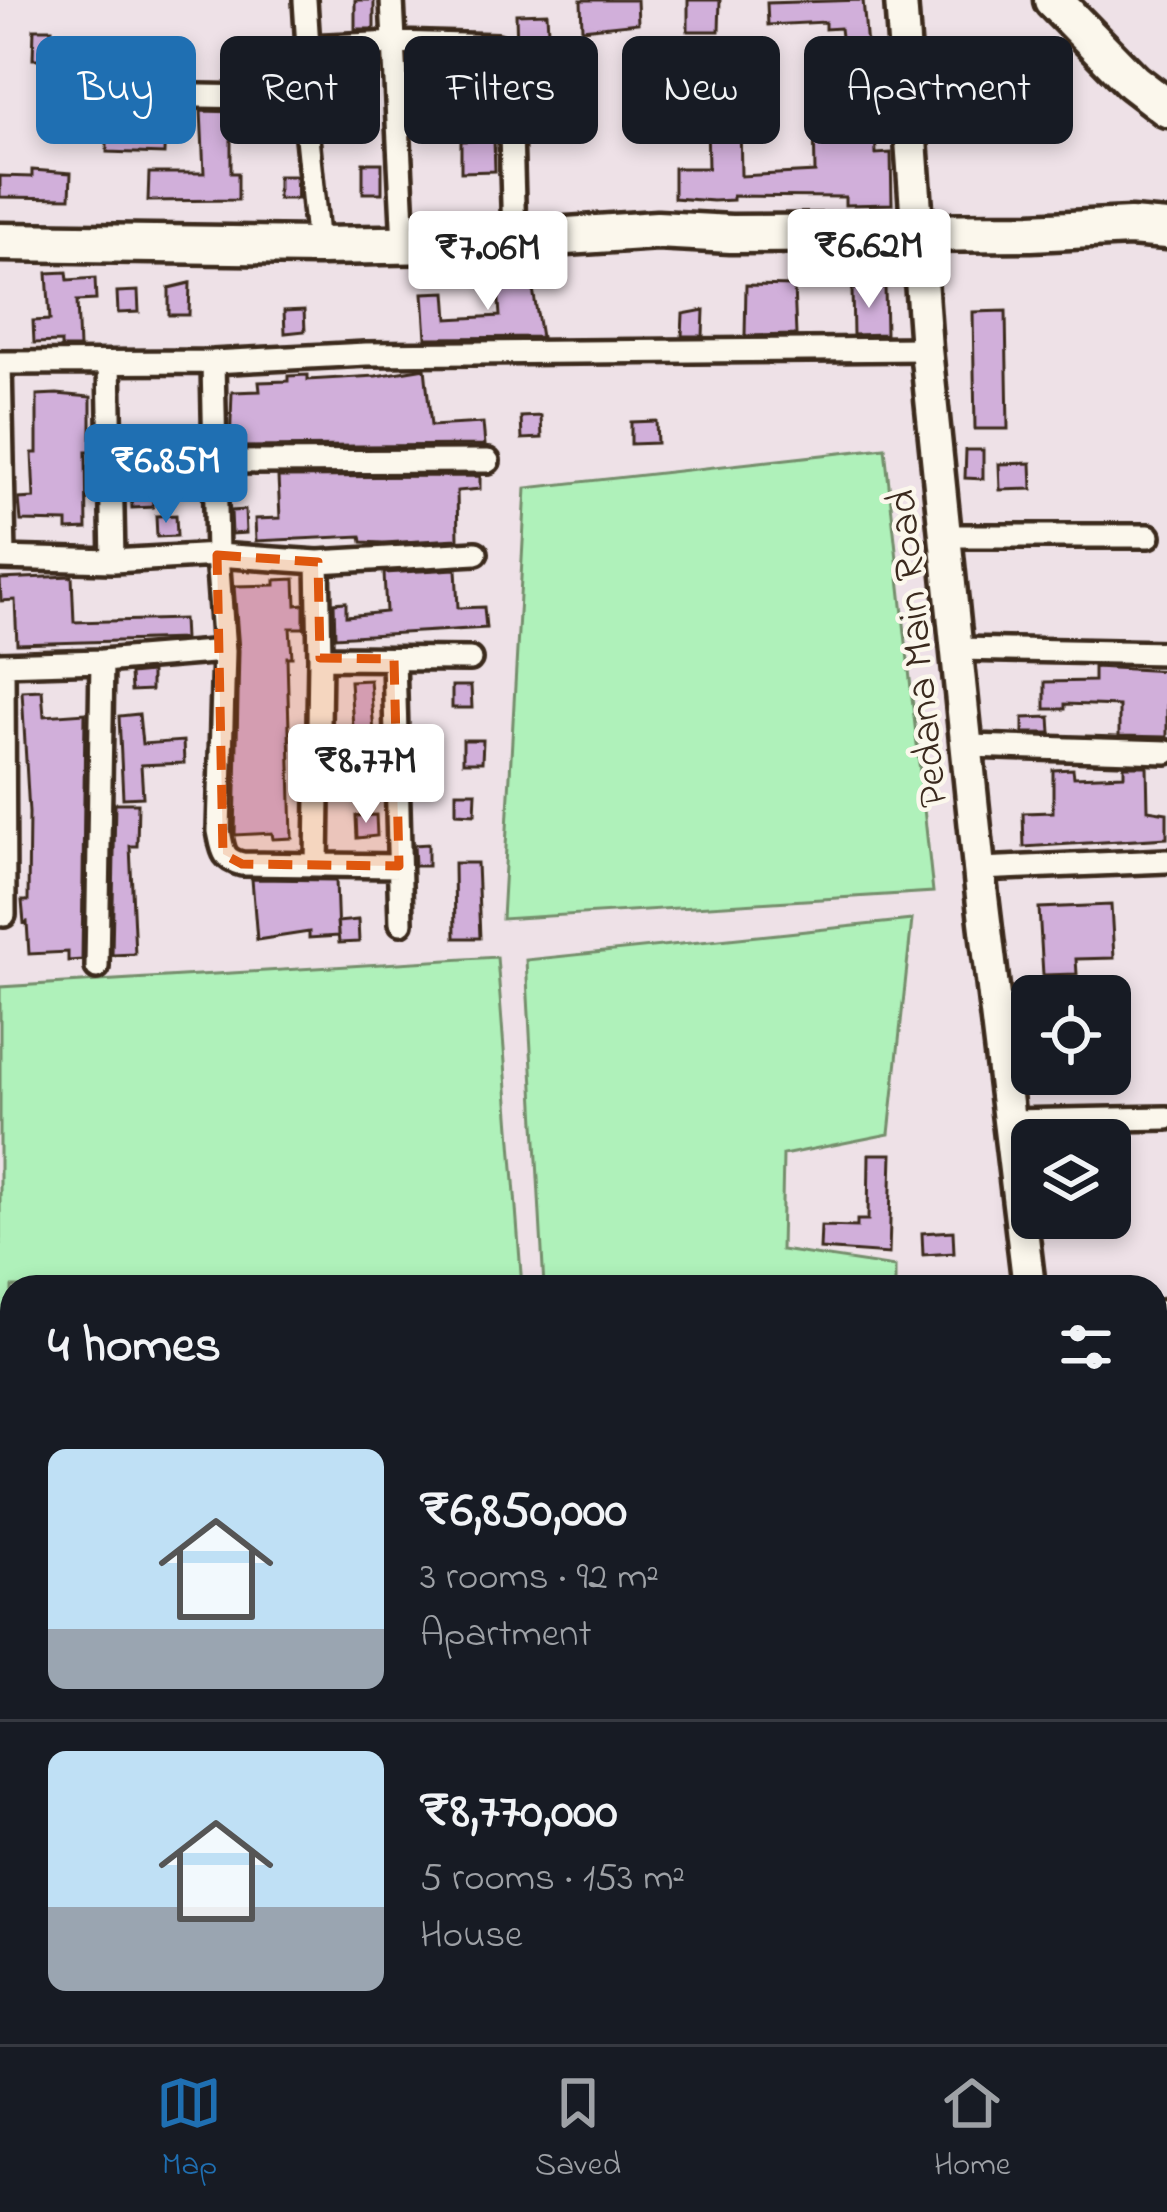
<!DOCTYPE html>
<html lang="en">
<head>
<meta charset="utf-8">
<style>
	:root { --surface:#171b24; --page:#20242c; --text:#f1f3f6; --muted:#9ea1a6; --line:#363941; --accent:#1f6fb2 }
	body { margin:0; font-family:"Indie Flower",sans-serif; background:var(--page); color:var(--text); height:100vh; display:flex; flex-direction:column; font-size:45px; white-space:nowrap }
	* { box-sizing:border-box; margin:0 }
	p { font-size:39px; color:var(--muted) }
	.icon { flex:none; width:66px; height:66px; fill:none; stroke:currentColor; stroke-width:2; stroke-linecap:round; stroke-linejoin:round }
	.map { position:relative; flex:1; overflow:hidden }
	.drawer { position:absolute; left:0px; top:1275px; width:1167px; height:771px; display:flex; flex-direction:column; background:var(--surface); border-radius:36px 36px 0 0; box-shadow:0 6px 18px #0003 }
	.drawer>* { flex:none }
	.banner { position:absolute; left:36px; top:36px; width:1095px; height:108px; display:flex; gap:24px }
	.controls { position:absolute; left:1011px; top:975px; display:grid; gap:24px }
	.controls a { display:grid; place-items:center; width:120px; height:120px; border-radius:18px; background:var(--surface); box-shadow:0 6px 18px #0003; font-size:60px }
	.price { position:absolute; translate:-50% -102px; padding:0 27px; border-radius:12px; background:#fff; color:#222; font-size:39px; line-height:78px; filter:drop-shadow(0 3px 6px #0008) }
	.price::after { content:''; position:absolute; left:50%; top:72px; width:36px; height:27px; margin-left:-18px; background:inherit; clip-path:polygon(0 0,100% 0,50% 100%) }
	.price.selected { background:var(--accent); color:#fff }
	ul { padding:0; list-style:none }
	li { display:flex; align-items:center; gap:36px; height:300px; padding:0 48px }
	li+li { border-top:3px solid var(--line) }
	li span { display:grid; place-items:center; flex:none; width:336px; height:240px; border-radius:18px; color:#555 }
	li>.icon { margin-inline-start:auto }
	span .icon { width:144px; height:144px; fill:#fffc; stroke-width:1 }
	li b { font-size:51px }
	h2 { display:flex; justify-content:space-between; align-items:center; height:144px; padding:0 48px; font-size:51px }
	.tag { padding:0 42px; border-radius:18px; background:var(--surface); box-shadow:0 6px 18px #0003; font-size:42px; line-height:108px }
	.tag.selected { background:var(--accent); color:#fff }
	.menu { display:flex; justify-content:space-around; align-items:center; height:168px; border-top:3px solid var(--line); background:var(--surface); font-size:33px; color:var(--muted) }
	.menu a { display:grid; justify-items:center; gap:6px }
	.menu .selected { color:var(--accent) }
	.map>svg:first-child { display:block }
	.green { fill:#aff1ba; stroke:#758e6c; stroke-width:3 }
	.building { fill:#d1afda; stroke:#3b2a1e; stroke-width:3 }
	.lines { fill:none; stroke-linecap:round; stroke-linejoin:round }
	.minor-casing { stroke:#3b2a1e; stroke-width:30 }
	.secondary-casing { stroke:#3b2a1e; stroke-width:39 }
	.trunk-casing { stroke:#3b2a1e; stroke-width:45 }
	.minor { stroke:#fbf7ec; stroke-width:21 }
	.secondary { stroke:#fbf7ec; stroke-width:30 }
	.trunk { stroke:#fbf7ec; stroke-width:36 }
	.marked { fill:#df570d; fill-opacity:0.2; stroke:#df570d; stroke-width:9; stroke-dasharray:24 15; stroke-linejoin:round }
	.labels { text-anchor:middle; stroke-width:9; stroke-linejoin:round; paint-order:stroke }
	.street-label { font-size:42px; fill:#3b2a1e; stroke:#fbf7ec }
</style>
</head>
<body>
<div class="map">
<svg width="1167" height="2044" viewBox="0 0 1167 2044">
	<rect width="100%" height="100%" fill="#eee1e7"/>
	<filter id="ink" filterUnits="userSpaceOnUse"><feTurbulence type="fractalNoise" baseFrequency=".00833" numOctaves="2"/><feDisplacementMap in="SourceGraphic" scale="24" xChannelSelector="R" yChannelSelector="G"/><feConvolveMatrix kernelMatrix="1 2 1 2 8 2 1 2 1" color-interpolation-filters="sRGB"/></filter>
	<g filter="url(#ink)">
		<path class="green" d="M 885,448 L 933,892 L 502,919 L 526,488 Z
			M 912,920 L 889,1134 L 783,1155 L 781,1250 L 895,1267 L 895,1287 L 544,1287 L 526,960 Z
			M 497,957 L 522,1287 L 12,1287 L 12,1551 L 0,1544 L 0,987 Z"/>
		<path class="building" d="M 355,0 L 374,0 L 374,29 L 355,29 Z
			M 581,0 L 637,0 L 638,23 L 582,29 Z
			M 688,0 L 720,0 L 719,31 L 688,31 Z
			M 863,0 L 868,59 L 844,63 L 840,28 L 825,29 L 825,22 L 768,25 L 767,3 Z
			M 547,13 L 551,89 L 525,89 L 524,61 L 517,47 L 516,14 Z
			M 34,29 L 52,29 L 52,59 L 33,59 Z
			M 424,59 L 490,61 L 494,66 L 495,86 L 423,87 Z
			M 250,66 L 286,66 L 286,83 L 250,82 Z
			M 874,106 L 876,154 L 891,153 L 892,204 L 845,205 L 845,197 L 733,196 L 733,200 L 713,201 L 674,198 L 674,168 L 708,168 L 707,122 L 740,121 L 741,176 L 815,172 L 814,123 L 841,123 L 841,108 Z
			M 144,110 L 165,110 L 164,154 L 107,152 L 107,123 L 143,123 Z
			M 201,111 L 237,112 L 236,136 L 231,136 L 231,173 L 238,173 L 238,200 L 148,201 L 149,173 L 204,173 Z
			M 494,140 L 495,171 L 461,172 L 461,141 Z
			M 363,163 L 382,163 L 382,193 L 363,193 Z
			M 32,170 L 71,173 L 70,198 L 0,197 L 0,176 L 32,177 Z
			M 278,176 L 296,176 L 297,199 L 278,199 Z
			M 530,271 L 541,337 L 426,338 L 423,293 L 446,292 L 448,319 L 500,316 L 497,273 Z
			M 67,272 L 68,280 L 95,278 L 96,300 L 77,301 L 79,348 L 61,348 L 61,342 L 34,343 L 33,321 L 50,320 L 47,273 Z
			M 190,283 L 189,315 L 169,315 L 169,288 Z
			M 746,285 L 794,286 L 796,335 L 745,336 Z
			M 885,287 L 886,334 L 853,335 L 852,289 Z
			M 138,291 L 139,312 L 118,313 L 117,292 Z
			M 304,310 L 305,331 L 285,333 L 284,311 Z
			M 704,310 L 703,336 L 682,336 L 683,314 Z
			M 1006,311 L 1008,429 L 975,429 L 973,312 Z
			M 425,368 L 431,426 L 483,423 L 485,445 L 230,447 L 232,392 L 260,391 L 259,382 L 288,381 L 288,376 L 308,375 L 308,380 L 376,376 Z
			M 57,394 L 91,397 L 91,452 L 86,452 L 87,529 L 67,530 L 67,522 L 21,521 L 19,499 L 34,498 L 32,453 L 37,453 L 37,395 Z
			M 541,416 L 542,438 L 522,439 L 521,417 Z
			M 656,421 L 657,443 L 631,444 L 631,422 Z
			M 966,450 L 983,450 L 983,479 L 965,478 Z
			M 1031,463 L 1032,489 L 1000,490 L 999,464 Z
			M 480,476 L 480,489 L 457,491 L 458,539 L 383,543 L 362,542 L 361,536 L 256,541 L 255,519 L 280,518 L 278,477 Z
			M 152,478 L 153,507 L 132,508 L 131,479 Z
			M 245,510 L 246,533 L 232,534 L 231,511 Z
			M 176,515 L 177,536 L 157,537 L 156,516 Z
			M 456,569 L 458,608 L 484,607 L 486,628 L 335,637 L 334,603 L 346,602 L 346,616 L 386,612 L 384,573 Z
			M 72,576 L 74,622 L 183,619 L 184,639 L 17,644 L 15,600 L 1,601 L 0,579 Z
			M 295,579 L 296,605 L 304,604 L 304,628 L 290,628 L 292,657 L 287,657 L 292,838 L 273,839 L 272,833 L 235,835 L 239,650 L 234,586 L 275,585 L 275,580 Z
			M 1094,667 L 1167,671 L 1167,737 L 1119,736 L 1119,706 L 1065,704 L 1065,709 L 1045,709 L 1045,682 L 1094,681 Z
			M 151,672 L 151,690 L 131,691 L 130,674 Z
			M 370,680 L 377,773 L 356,774 L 350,681 Z
			M 452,686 L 471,686 L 472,708 L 452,708 Z
			M 42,690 L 44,716 L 85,713 L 82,960 L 68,961 L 68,952 L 29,954 L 27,922 L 24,923 L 22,901 L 28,901 L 29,813 L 22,691 Z
			M 139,714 L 142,744 L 183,741 L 184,763 L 141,765 L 143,797 L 123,798 L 119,716 Z
			M 1050,717 L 1051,733 L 1023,733 L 1023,718 Z
			M 463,740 L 483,740 L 482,762 L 463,762 Z
			M 1124,766 L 1147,766 L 1148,810 L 1167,813 L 1167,838 L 1024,847 L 1023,813 L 1053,812 L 1053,770 L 1073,769 L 1074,777 L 1124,775 Z
			M 456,792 L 476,792 L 475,814 L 456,813 Z
			M 115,803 L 138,803 L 137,846 L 130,846 L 135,954 L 112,955 Z
			M 376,815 L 377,836 L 357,838 L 356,816 Z
			M 428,844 L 428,866 L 415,866 L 414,845 Z
			M 454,863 L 477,863 L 480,938 L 455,938 Z
			M 252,879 L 336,880 L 338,936 L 309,938 L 309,932 L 257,940 Z
			M 1111,905 L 1114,958 L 1076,959 L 1077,974 L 1043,975 L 1039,908 Z
			M 358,920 L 359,942 L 339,943 L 337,922 Z
			M 869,1154 L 892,1154 L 889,1254 L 820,1249 L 821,1226 L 857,1227 L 857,1220 L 868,1220 Z
			M 953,1231 L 954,1253 L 923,1255 L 922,1233 Z"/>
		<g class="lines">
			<g class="minor-casing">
				<path id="minor" d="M 305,0 L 308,47 L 303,98 L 318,246
					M 392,0 L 404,244
					M 308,47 L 395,43 L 497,46 L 509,61 L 514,239
					M 87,94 L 303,98
					M 213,362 L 217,555 L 224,651 L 219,831 C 223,850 222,859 242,864 L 399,866
					M 109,363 L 113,561
					M 215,462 L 488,461
					M 946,536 L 1149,536
					M 0,558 L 113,561 L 217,555 L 318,562 L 476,553
					M 4,558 L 0,363 L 213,362 L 366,354 L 926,349
					M 318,562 L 320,658 L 470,659
					M 959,649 L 1167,653
					M 394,659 L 401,923
					M 0,664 L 102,661 L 224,651
					M 3,664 L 4,915
					M 969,746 L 1167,752
					M 317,865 L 320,658
					M 980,869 L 1167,861
					M 97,967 L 102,661
					M 1009,1121 L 1167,1118
					M 1155,1313 L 1167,1311
					M 1155,1453 L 1167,1453
					M 1155,1830 L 1167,1831
					M 0,1909 L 12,1908
					M 788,2044 L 877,2034"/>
			</g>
			<g class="secondary-casing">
				<path id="secondary" d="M 901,0 L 926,349 L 981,888 L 1029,1287
					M 1085,2034 L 1086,2044"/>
			</g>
			<g class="trunk-casing">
				<path id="trunk" d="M 1053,0 L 1133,82 L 1167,108
					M 0,242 L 318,246 L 446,244 L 657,230 L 731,234 L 1031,232 L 1130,227 L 1167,230"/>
			</g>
			<use href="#minor" class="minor"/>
			<use href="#secondary" class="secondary"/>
			<use href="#trunk" class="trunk"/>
		</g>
	</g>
	<path class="marked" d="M 217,555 L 318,562 L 320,658 L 394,659 L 399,866 L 242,864 L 223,854 Z"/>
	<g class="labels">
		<g class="street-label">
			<text transform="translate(915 649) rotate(-96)" y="15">Pedana Main Road</text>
		</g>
	</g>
</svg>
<div class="controls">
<a><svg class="icon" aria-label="locate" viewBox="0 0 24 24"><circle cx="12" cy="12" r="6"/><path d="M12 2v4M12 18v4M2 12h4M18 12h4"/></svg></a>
<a><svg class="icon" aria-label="layers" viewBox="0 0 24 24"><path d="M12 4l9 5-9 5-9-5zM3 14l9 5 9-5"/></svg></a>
</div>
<b class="price" style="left:869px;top:311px">₹6.62M</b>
<b class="price" style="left:488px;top:313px">₹7.06M</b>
<b class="price selected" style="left:166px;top:526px">₹6.85M</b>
<b class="price" style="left:366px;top:826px">₹8.77M</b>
<div class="banner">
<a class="tag selected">Buy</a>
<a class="tag">Rent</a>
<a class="tag">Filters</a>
<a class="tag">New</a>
<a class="tag">Apartment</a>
</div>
<section class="drawer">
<h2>4 homes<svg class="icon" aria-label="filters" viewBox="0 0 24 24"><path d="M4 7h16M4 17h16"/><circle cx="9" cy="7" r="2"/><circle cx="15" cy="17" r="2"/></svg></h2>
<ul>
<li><span style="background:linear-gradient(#bfe0f5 75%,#9aa5b1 0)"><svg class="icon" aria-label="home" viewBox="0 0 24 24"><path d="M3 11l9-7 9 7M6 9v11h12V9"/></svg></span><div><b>₹6,850,000</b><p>3 rooms · 92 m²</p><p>Apartment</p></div></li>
<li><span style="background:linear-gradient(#bfe0f5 65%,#9aa5b1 0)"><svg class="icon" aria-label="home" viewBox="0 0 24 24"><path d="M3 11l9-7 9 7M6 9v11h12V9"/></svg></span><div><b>₹8,770,000</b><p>5 rooms · 153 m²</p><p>House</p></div></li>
</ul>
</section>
</div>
<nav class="menu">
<a class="selected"><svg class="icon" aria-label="map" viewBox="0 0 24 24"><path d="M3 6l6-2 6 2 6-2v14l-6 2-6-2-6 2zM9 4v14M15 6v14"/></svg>Map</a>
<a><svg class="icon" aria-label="saved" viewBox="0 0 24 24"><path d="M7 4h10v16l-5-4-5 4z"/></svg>Saved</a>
<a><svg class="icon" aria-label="home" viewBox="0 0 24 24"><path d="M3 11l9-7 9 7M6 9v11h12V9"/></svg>Home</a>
</nav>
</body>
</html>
